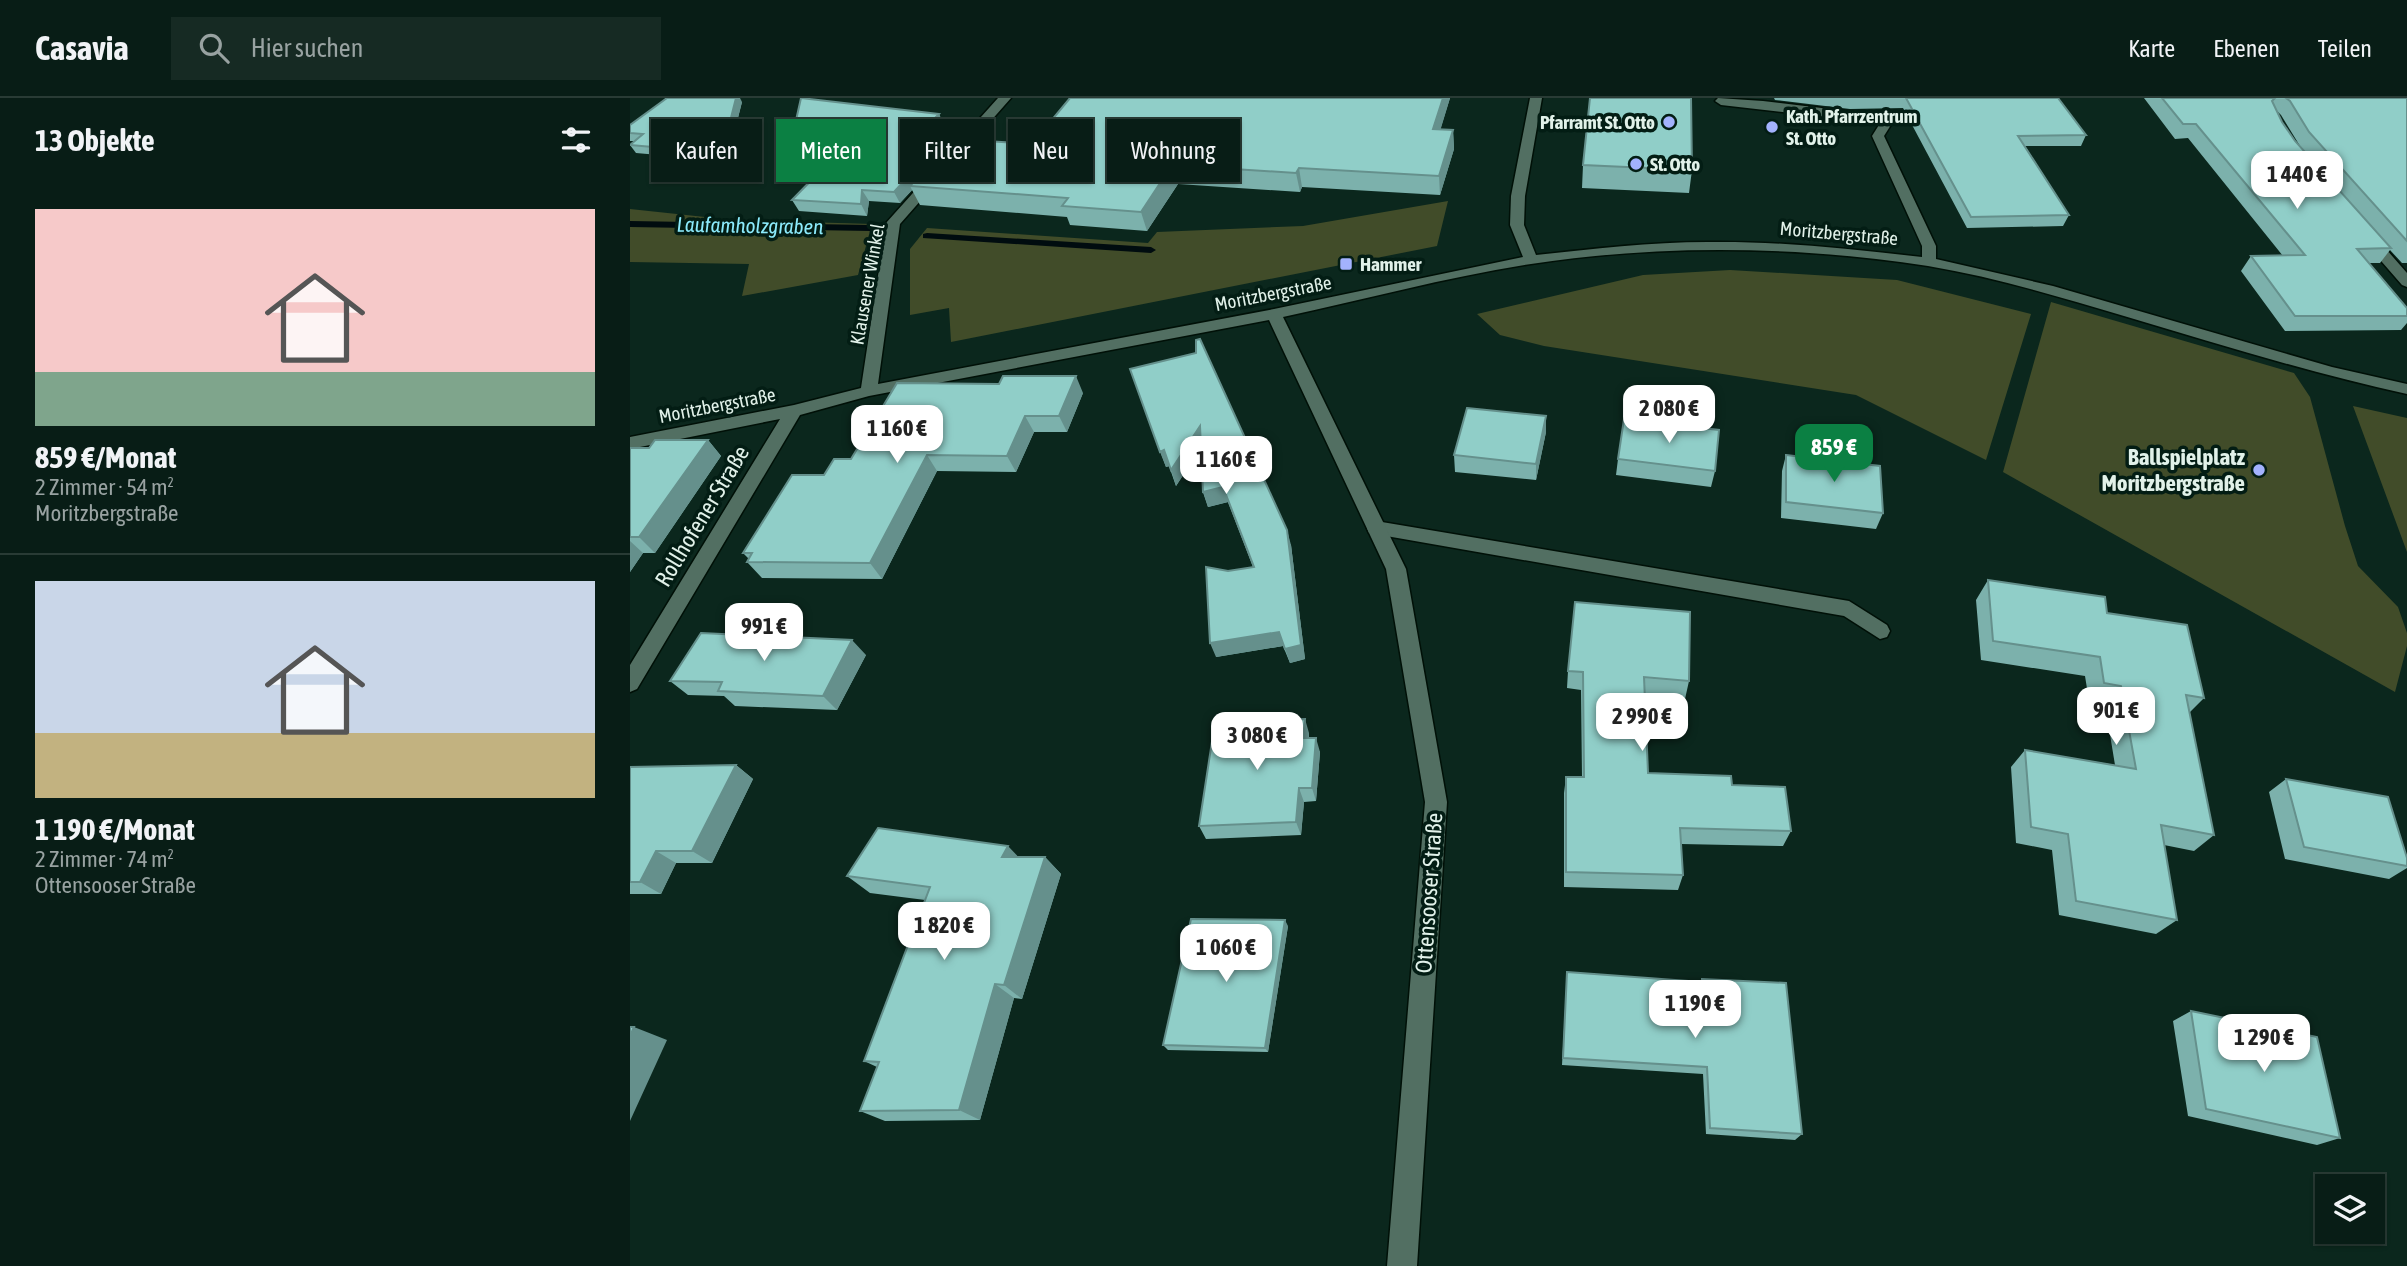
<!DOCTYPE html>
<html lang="de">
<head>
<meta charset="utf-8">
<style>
	:root { --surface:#081d16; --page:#162a23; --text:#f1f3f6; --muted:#98a2a1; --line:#293b35; --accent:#0b8043 }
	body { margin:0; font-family:"Asap Condensed",sans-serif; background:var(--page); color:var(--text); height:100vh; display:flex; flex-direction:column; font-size:26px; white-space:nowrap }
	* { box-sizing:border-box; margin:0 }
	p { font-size:23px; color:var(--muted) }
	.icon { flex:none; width:38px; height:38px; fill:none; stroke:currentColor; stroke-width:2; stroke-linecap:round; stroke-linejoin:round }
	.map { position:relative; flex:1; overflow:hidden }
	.details { display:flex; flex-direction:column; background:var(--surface); width:630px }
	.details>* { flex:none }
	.banner { position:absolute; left:21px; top:21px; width:665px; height:63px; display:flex; gap:14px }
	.buttons { position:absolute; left:1685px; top:1076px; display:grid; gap:14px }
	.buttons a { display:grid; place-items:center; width:70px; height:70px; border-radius:0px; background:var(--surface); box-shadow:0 2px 5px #0004,0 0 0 2px var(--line); font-size:35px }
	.price { position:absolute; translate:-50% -60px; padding:0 16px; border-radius:14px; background:#fff; color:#222; font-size:23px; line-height:46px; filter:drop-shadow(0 2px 4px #0008) }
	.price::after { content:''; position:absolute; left:50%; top:42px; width:21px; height:16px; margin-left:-10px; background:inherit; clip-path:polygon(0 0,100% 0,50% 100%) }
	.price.on { background:var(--accent); color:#fff }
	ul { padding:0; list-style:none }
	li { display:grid; align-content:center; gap:14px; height:371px; padding:0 35px }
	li+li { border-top:2px solid var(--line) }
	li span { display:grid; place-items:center; height:217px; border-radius:0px; color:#555 }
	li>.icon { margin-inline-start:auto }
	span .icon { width:126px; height:126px; fill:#fffc; stroke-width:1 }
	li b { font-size:30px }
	h2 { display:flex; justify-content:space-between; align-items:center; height:84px; padding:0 35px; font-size:30px }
	.pill { padding:0 24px; border-radius:0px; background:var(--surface); box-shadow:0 2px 5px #0004,0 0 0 2px var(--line); font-size:24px; line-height:63px }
	.pill.on { background:var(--accent); color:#fff }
	header { display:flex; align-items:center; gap:42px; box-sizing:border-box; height:98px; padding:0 35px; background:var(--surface); border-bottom:2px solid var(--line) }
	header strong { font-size:33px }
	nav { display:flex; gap:38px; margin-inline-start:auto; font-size:24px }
	.search { width:490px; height:63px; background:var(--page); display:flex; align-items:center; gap:18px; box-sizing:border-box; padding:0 24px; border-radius:0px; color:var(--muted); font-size:26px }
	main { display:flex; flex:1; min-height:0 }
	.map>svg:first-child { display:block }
	.green { fill:#414c29 }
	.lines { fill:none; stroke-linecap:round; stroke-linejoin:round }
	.stream { fill:#000c0f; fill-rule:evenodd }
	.lane-casing { stroke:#001007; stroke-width:3 }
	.street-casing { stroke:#001007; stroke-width:3 }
	.lane { fill:#526f62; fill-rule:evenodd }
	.street { fill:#526f62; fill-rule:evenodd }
	.wall { fill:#7cb1ac; fill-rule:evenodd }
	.shaded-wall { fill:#65908c }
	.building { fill:#90cec8; stroke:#65908c; stroke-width:2 }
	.poi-dot { fill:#a3b2fd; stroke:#031d14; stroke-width:2.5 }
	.labels { text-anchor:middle; stroke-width:7; stroke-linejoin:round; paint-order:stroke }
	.far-poi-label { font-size:19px; font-weight:bold; fill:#e1f1e9; stroke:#031d14; text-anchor:start }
	.far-street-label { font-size:19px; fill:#e1f1e9; stroke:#031d14 }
	.far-water-label { font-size:21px; font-style:italic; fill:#8cebfc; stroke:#031d14 }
	.poi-label { font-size:23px; font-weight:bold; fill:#e1f1e9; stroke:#031d14; text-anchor:end }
	.street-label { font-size:23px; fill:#e1f1e9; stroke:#031d14 }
</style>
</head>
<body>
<header>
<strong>Casavia</strong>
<div class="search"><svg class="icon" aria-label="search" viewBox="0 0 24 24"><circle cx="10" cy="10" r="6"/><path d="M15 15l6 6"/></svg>Hier suchen</div>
<nav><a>Karte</a><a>Ebenen</a><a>Teilen</a></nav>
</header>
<main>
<section class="details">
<h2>13 Objekte<svg class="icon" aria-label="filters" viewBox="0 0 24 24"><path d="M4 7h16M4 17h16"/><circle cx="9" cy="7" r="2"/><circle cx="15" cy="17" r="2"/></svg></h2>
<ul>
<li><span style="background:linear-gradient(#f6c9c9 75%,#7fa58c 0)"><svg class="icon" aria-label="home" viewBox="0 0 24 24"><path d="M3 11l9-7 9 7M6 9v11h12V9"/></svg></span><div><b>859 €/Monat</b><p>2 Zimmer · 54 m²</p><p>Moritzbergstraße</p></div></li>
<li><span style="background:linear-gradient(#c9d6e8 70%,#c2b280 0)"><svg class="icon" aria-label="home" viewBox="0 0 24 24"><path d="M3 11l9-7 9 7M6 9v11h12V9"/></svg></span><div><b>1 190 €/Monat</b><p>2 Zimmer · 74 m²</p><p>Ottensooser Straße</p></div></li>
</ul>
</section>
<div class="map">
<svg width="1777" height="1168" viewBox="0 0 1777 1168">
	<rect width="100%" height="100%" fill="#0b271d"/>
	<path class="green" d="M 818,103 L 807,148 L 321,244 L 319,210 L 280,217 L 280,151 L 297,130 L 518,145 L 527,134 L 673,128 Z
		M 0,111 L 103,122 L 242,126 L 228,177 L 112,198 L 119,166 L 0,164 Z
		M 1100,172 L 1267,182 L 1401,216 L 1356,362 L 1226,297 L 914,248 L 870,237 L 847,216 L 1013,177 Z
		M 1421,204 L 1664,275 L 1680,299 L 1715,428 L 1728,468 L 1768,509 L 1777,535 L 1777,548 L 1765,594 L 1373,374 Z
		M 1723,308 L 1777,320 L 1777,454 Z"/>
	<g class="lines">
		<path class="stream" d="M 0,123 L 241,127 L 246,130 L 241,133 L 0,129 Z
			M 297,135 L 521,149 L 526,152 L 521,155 L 293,140 L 293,136 Z"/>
		<g class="lane-casing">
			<path id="lane" d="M 1088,0 L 1133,3 L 1258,18 L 1264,22 L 1258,26 L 1091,7 L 1085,3 Z
				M 746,423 L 1219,503 L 1257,527 L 1260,533 L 1257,539 L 1250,541 L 1214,518 L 739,435 L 737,430 L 739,425 Z"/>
		</g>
		<g class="street-casing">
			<path id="street" d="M 368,0 L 381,0 L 270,126 L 248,286 L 644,211 L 893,159 L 880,127 L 881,98 L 900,0 L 912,0 L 895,98 L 894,127 L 906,157 C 963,151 1020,144 1078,144 C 1149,143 1220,151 1292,159 L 1292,148 L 1242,38 L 1254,19 L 1258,18 L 1264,22 L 1254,38 L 1306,148 L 1306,161 L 1423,188 L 1702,269 L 1777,286 L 1777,296 C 1681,275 1588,246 1494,218 C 1430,199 1364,179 1298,168 C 1168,148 1031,146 901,166 C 818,179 736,201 653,219 L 776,471 L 817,704 L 787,1168 L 757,1168 L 795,704 L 756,471 L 639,222 L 239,298 L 170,317 L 7,591 L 0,594 L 0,567 L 150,321 L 0,351 L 0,339 L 164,307 L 231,290 L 256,125 Z
				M 1737,134 L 1742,135 L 1777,175 L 1777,189 L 1772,187 L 1732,141 L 1730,138 Z"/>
		</g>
		<use href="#lane" class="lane"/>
		<use href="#street" class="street"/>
	</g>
	<path class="wall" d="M 440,0 L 820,0 L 810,32 L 823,32 L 824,51 L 810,97 L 672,89 L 670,94 L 548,86 L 517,133 L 440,127 L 437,119 L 290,107 L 282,92 L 270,105 L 239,103 L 237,118 L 169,113 L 162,102 L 192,71 L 165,69 L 158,58 L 309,16 L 314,27 L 295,47 L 310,55 L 402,46 Z
		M 1144,0 L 1428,0 L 1456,37 L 1451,48 L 1395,48 L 1439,117 L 1433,128 L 1337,130 L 1273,10 L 1220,11 L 1145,2 Z
		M 1514,0 L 1777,0 L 1777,165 L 1772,165 L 1760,152 L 1750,165 L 1739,165 L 1777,210 L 1777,225 L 1771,232 L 1655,233 L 1611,173 L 1621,158 L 1653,158 L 1558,40 L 1545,41 ZM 1647,13 L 1651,17 L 1670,48 L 1665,43 L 1652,24 Z
		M 112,4 L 97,63 L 6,55 L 0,47 L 4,43 L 0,43 L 0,27 Z
		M 953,67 L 1062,72 L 1059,95 L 952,90 Z
		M 500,271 L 661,447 L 675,561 L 660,565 L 653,548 L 586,559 L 598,473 L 623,469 L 598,404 L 578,409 L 573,394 L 571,350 L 546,388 L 539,368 L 536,369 Z
		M 453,295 L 437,334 L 404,334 L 386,374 L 307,373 L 252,481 L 132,480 L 117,464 L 119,461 L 113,455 L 194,377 L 221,361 Z
		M 916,334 L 906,382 L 825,374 L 824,357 Z
		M 78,342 L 91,358 L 25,455 L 13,455 L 0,474 L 0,350 L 19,350 Z
		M 1156,357 L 1253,415 L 1246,431 L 1151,420 L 1152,373 Z
		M 988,361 L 1085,373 L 1081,389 L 986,377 Z
		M 1358,482 L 1477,515 L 1574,600 L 1559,615 L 1584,737 L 1564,753 L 1534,747 L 1547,822 L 1526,836 L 1429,817 L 1422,752 L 1386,745 L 1381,669 L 1395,652 L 1485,667 L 1475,606 L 1459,603 L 1455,578 L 1351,562 L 1346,502 Z
		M 236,557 L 207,612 L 105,608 L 94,598 L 58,597 L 40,583 Z
		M 938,573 L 1059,583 L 1055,601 L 1015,597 L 1018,675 L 1102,687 L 1161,733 L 1153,748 L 1051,746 L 1053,777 L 1048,792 L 934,789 L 934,695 L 936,679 L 952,679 L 951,592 L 937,590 Z
		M 679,635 L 679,640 L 690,654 L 686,703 L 674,704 L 671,737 L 576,741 L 569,728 Z
		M 106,667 L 123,681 L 82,765 L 46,765 L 31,796 L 0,796 L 0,669 Z
		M 1656,681 L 1777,760 L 1777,770 L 1759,781 L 1655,761 L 1639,694 Z
		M 388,759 L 415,759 L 431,776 L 392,901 L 384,900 L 350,1022 L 255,1023 L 230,1013 L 247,969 L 234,963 L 295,802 L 240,795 L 217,778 Z
		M 658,828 L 638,954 L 538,952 L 533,947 Z
		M 937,874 L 1070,884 L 1072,881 L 1172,1036 L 1165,1042 L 1076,1036 L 1073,976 L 932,967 Z
		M 1561,913 L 1710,1040 L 1687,1047 L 1558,1018 L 1543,923 Z"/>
	<path class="shaded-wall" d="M 106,0 L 110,0 L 112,4 L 97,63 L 92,55 Z
		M 813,0 L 820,0 L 805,50 L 803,31 Z
		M 309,16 L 314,27 L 285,57 L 279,46 Z
		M 823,32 L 824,51 L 810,97 L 809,78 Z
		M 306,48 L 312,59 L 280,88 L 282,92 L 270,105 L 264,94 Z
		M 542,67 L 548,86 L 517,133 L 511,114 Z
		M 669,70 L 672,89 L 670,94 L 666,75 Z
		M 232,92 L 239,103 L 237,118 L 231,106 Z
		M 446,278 L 453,295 L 437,334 L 429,318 Z
		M 395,318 L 404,334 L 386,374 L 377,358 Z
		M 916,318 L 916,334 L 906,382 L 906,366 Z
		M 570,328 L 575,343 L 546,388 L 541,372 Z
		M 78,342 L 91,358 L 25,455 L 9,439 Z
		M 534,352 L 540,368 L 536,369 L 530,354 Z
		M 297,357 L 307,373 L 252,481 L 240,465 Z
		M 593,389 L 598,404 L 578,409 L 573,394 Z
		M 657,432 L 661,447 L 675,561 L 660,565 L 655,551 Z
		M 0,443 L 13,455 L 0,474 Z
		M 649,534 L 653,548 L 586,559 L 580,545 Z
		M 222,542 L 236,557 L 207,612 L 193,598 Z
		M 675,621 L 679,635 L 678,654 L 673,640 Z
		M 686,640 L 690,654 L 686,703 L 682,690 Z
		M 106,667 L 123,681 L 82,765 L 62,753 Z
		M 669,690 L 674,704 L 671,737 L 666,724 Z
		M 378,748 L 395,766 L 372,759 Z
		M 26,753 L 46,765 L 31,796 L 10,784 Z
		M 415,759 L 431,776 L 392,901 L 374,887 Z
		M 655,822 L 658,828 L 638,954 L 635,950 Z
		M 365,886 L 384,900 L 350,1022 L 329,1012 Z
		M 4,929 L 37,942 L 0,1023 L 0,938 Z"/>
	<path class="building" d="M 37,0 L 106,0 L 92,55 L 0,47 L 13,36 L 0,35 L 0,27 Z
		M 171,0 L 309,16 L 279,46 L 306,48 L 264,94 L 232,92 L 231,106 L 162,102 L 202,61 L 158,58 Z
		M 440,0 L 813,0 L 803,31 L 823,32 L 809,78 L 669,70 L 666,75 L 542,67 L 511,114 L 432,108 L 438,100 L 280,88 L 323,41 L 402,46 Z
		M 960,0 L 1061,0 L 1062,72 L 953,67 Z
		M 1276,0 L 1428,0 L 1456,37 L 1388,38 L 1439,117 L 1341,119 Z
		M 1532,0 L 1645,0 L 1642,3 L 1652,24 L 1665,43 L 1761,150 L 1727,151 L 1777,210 L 1777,218 L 1665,218 L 1621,158 L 1675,157 L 1566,26 L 1553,26 Z
		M 1656,0 L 1777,0 L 1777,143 L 1679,34 L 1660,3 Z
		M 570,241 L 657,432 L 671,547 L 655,551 L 649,534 L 580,545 L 576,469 L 598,473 L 624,469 L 593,389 L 573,394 L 570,328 L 541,372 L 534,352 L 530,354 L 500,271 L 566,255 L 566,242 Z
		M 373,278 L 446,278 L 429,318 L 395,318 L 377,358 L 297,357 L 240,465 L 117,464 L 122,455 L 113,455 L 162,377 L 194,377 L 204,361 L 221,361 L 267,285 L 369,286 Z
		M 837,310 L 916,318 L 906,366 L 824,357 Z
		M 994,321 L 1089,332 L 1085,373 L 988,361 Z
		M 25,342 L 78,342 L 9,439 L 0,439 L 0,350 L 19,350 Z
		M 1156,357 L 1250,368 L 1253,415 L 1156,404 Z
		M 1358,482 L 1475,499 L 1477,515 L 1557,527 L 1574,600 L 1556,597 L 1584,737 L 1531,727 L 1547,822 L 1446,803 L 1438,736 L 1401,729 L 1395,652 L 1506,671 L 1491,588 L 1474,585 L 1470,559 L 1363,543 Z
		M 945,504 L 1060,514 L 1059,583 L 1014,579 L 1018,675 L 1101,678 L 1102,687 L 1155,689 L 1161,733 L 1050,730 L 1053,777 L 936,774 L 936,679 L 954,679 L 953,574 L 938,573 Z
		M 71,535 L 222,542 L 193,598 L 88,593 L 92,584 L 40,583 Z
		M 675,621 L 673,640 L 686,640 L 682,690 L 669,690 L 666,724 L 569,728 L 585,624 Z
		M 106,667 L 62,753 L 26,753 L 10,784 L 0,784 L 0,669 Z
		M 1656,681 L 1758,699 L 1777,760 L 1777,768 L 1674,749 Z
		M 248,730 L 378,748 L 372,759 L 415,759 L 374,887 L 365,886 L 329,1012 L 230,1013 L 249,964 L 234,963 L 300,789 L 217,778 Z
		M 561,821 L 655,822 L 635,950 L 533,947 Z
		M 937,874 L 1072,884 L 1072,881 L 1156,885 L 1172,1036 L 1080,1030 L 1077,969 L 933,960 Z
		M 1561,913 L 1687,939 L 1710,1040 L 1576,1011 Z
		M 0,929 L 4,929 L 0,938 Z"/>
	<g class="poi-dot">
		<circle cx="1039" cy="24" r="7"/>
		<circle cx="1142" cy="29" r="7"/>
		<circle cx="1006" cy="66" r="7"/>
		<rect x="709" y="159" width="14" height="14" rx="3.5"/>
		<circle cx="1629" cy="372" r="7"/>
	</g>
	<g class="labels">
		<g class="far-poi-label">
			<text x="1156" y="25">Kath. Pfarrzentrum<tspan x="1156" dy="22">St. Otto</tspan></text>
			<text x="1025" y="31" text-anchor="end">Pfarramt St. Otto</text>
			<text x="1020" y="73">St. Otto</text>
			<text x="730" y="173">Hammer</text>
		</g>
		<g class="far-street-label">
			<text transform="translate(1209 135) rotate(5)" y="7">Moritzbergstraße</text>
			<text transform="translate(237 186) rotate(-80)" y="7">Klausener Winkel</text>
			<text transform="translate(643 195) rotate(-11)" y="7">Moritzbergstraße</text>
			<text transform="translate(87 307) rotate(-11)" y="7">Moritzbergstraße</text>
		</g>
		<g class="far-water-label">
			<text transform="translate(120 128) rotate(1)" y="7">Laufamholzgraben</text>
		</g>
		<g class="poi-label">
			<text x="1615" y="367">Ballspielplatz<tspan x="1615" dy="26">Moritzbergstraße</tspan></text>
		</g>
		<g class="street-label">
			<text transform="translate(72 418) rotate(-59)" y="8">Rollhofener Straße</text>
			<text transform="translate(799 795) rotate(-86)" y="8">Ottensooser Straße</text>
		</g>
	</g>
</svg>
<div class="buttons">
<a><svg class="icon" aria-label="layers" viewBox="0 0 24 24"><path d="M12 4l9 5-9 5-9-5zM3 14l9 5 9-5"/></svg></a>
</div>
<b class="price" style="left:1667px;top:113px">1 440 €</b>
<b class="price" style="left:1039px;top:347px">2 080 €</b>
<b class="price" style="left:267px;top:367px">1 160 €</b>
<b class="price on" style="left:1204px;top:386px">859 €</b>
<b class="price" style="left:596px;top:398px">1 160 €</b>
<b class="price" style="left:134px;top:565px">991 €</b>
<b class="price" style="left:1486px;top:649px">901 €</b>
<b class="price" style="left:1012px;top:655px">2 990 €</b>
<b class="price" style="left:627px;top:674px">3 080 €</b>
<b class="price" style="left:314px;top:864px">1 820 €</b>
<b class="price" style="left:596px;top:886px">1 060 €</b>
<b class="price" style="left:1065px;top:942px">1 190 €</b>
<b class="price" style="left:1634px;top:976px">1 290 €</b>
<div class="banner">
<a class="pill">Kaufen</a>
<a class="pill on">Mieten</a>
<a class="pill">Filter</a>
<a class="pill">Neu</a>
<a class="pill">Wohnung</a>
</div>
</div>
</main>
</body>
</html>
